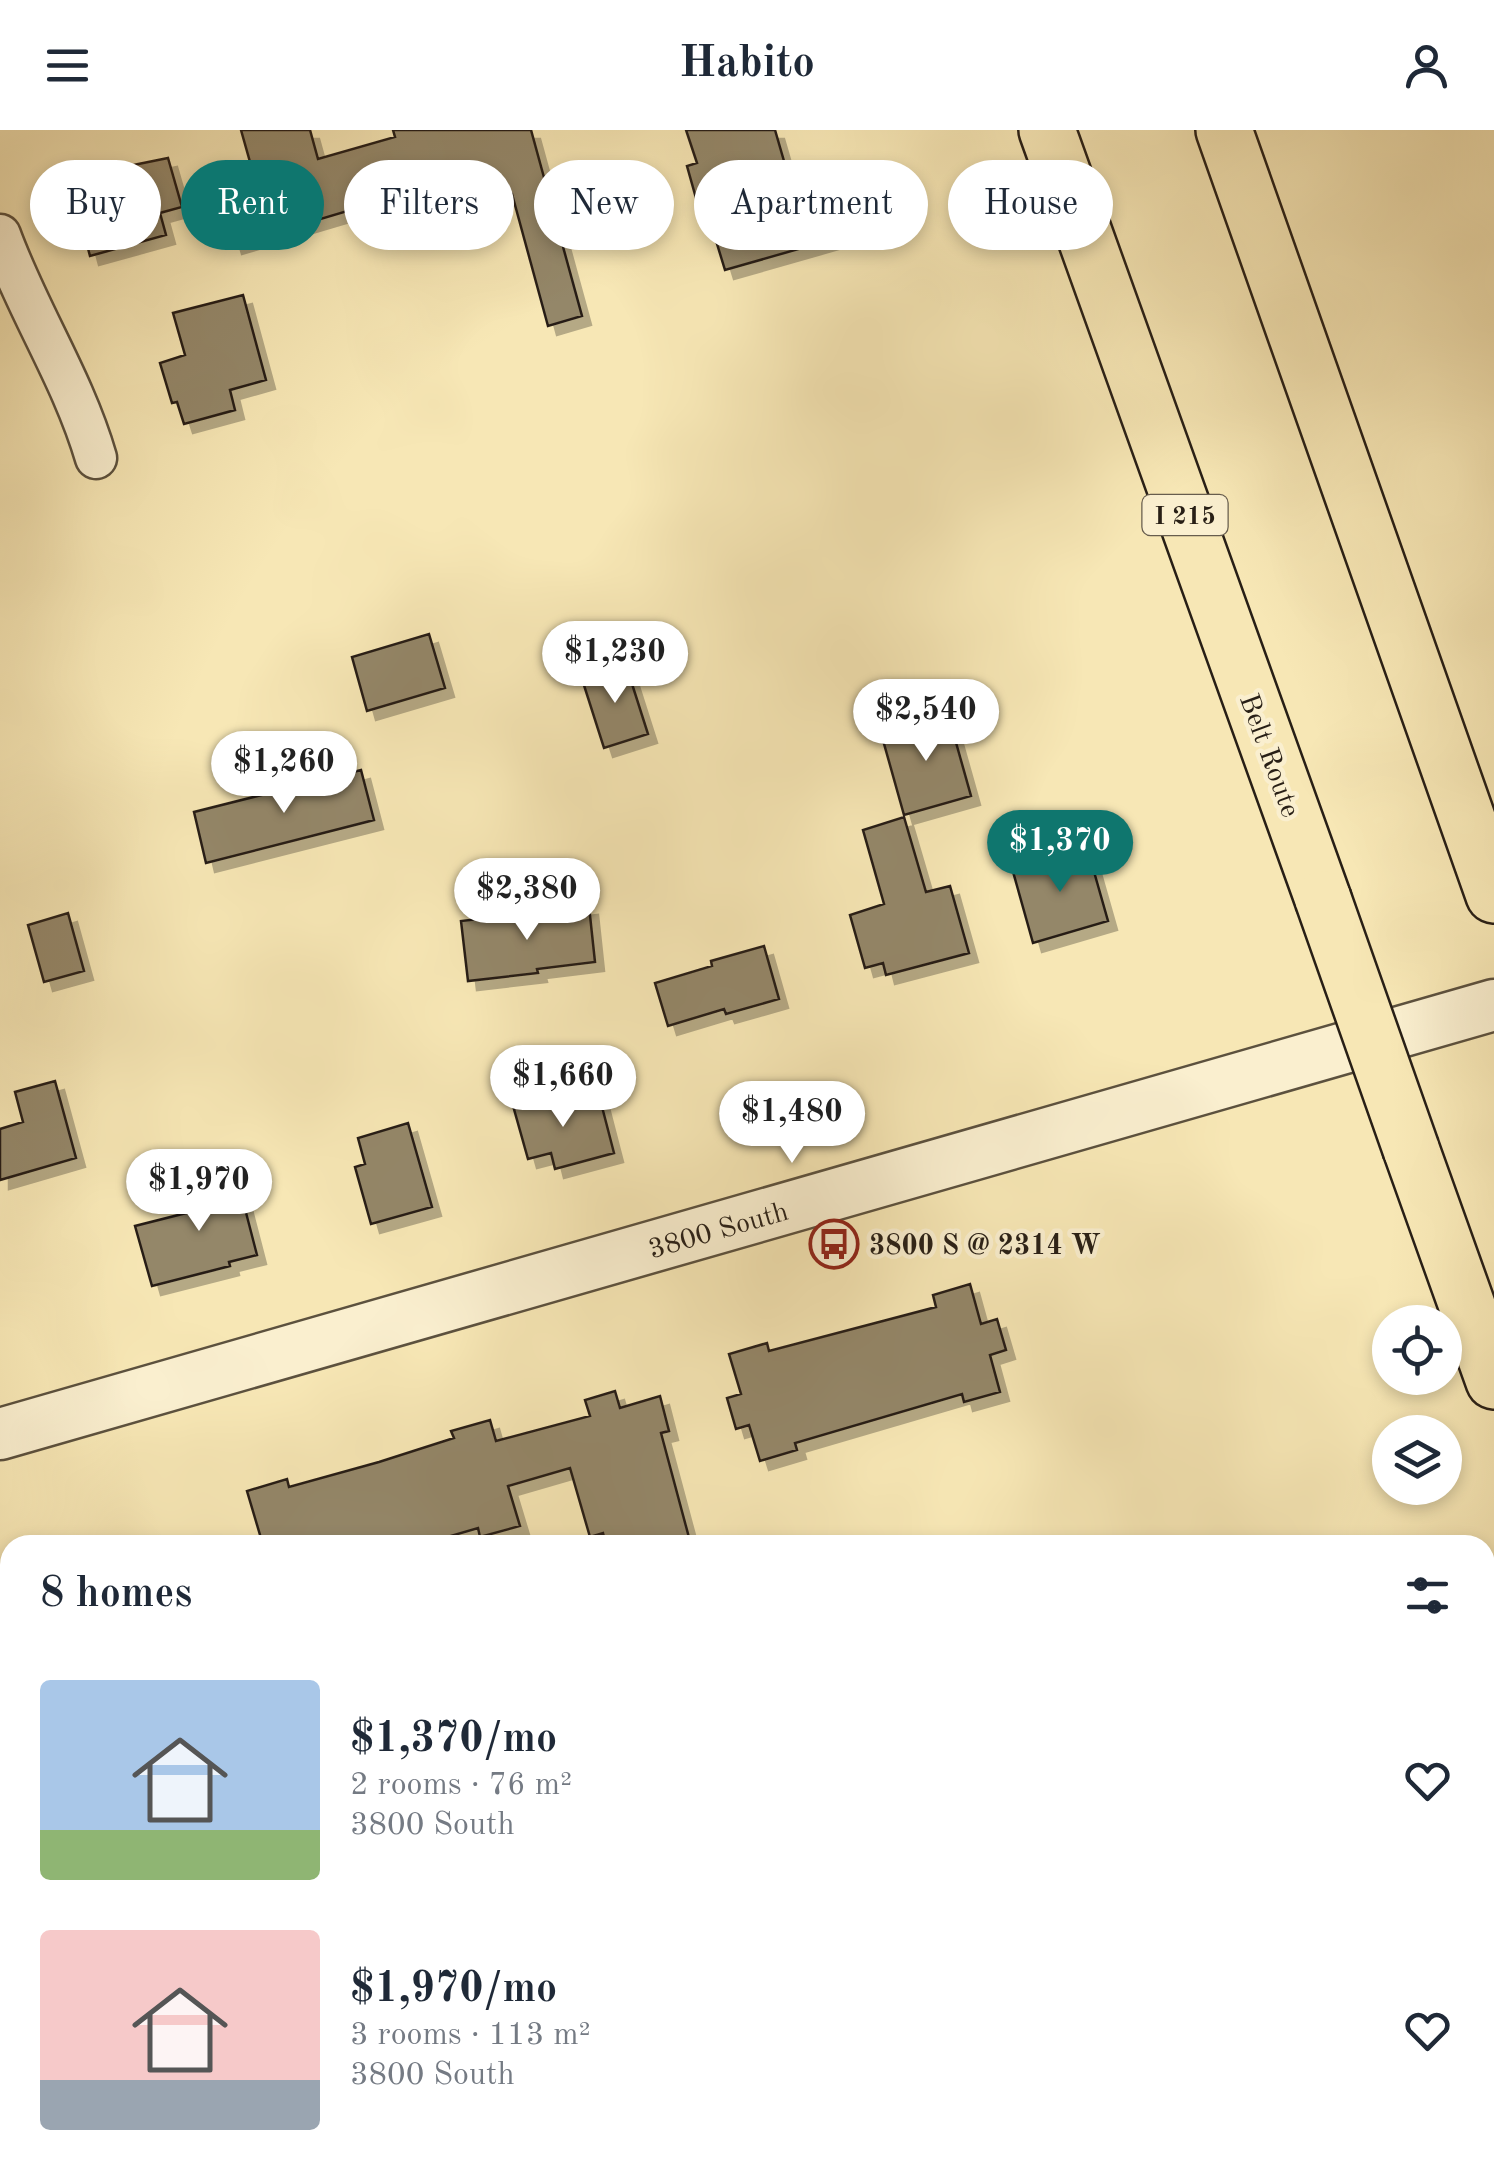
<!DOCTYPE html>
<html lang="en">
<head>
<meta charset="utf-8">
<style>
	:root { --surface:#fff; --page:#f6f6f7; --text:#1f2937; --muted:#747a83; --accent:#0f766e }
	body { margin:0; font-family:"Old Standard TT",serif; background:var(--page); color:var(--text); height:100vh; display:flex; flex-direction:column; font-size:38px; white-space:nowrap }
	* { box-sizing:border-box; margin:0 }
	p { font-size:32px; color:var(--muted) }
	.icon { flex:none; width:55px; height:55px; fill:none; stroke:currentColor; stroke-width:2; stroke-linecap:round; stroke-linejoin:round }
	.map { position:relative; flex:1; overflow:hidden }
	.side { position:absolute; left:0px; top:1405px; width:1495px; height:640px; display:flex; flex-direction:column; background:var(--surface); border-radius:30px 30px 0 0; box-shadow:0 5px 15px #0003 }
	.side>* { flex:none }
	.guide { position:absolute; left:30px; top:30px; width:1435px; height:90px; display:flex; gap:20px }
	.fabs { position:absolute; left:1372px; top:1175px; display:grid; gap:20px }
	.fabs a { display:grid; place-items:center; width:90px; height:90px; border-radius:50%; background:var(--surface); box-shadow:0 5px 15px #0003; font-size:50px }
	.price { position:absolute; translate:-50% -85px; padding:0 22px; border-radius:35px; background:#fff; color:#222; font-size:32px; line-height:65px; filter:drop-shadow(0 2px 5px #0008) }
	.price::after { content:''; position:absolute; left:50%; top:60px; width:30px; height:22px; margin-left:-15px; background:inherit; clip-path:polygon(0 0,100% 0,50% 100%) }
	.price.selected { background:var(--accent); color:#fff }
	ul { padding:0; list-style:none }
	li { display:flex; align-items:center; gap:30px; height:250px; padding:0 40px }
	li span { display:grid; place-items:center; flex:none; width:280px; height:200px; border-radius:10px; color:#555 }
	li>.icon { margin-inline-start:auto }
	span .icon { width:120px; height:120px; fill:#fffc; stroke-width:1 }
	li b { font-size:42px }
	h2 { display:flex; justify-content:space-between; align-items:center; height:120px; padding:0 40px; font-size:42px }
	.tag { padding:0 35px; border-radius:45px; background:var(--surface); box-shadow:0 5px 15px #0003; font-size:35px; line-height:90px }
	.tag.selected { background:var(--accent); color:#fff }
	header { display:flex; justify-content:space-between; align-items:center; height:130px; padding:0 40px; background:var(--surface); font-size:45px; font-weight:700 }
	.map>svg:first-child { display:block }
	.green { fill:#d4c59a; stroke:#7e7258; stroke-width:2.5 }
	.building { fill:#948769; stroke:#281f16; stroke-width:2.5; filter:url(#shadow) }
	.lines { fill:none; stroke-linecap:round; stroke-linejoin:round }
	.minor-casing { stroke:#5c513e; stroke-width:45 }
	.tertiary-casing { stroke:#5c513e; stroke-width:55 }
	.motorway-casing { stroke:#281f16; stroke-width:60 }
	.minor { stroke:#faefcf; stroke-width:40 }
	.tertiary { stroke:#faefcf; stroke-width:50 }
	.motorway { stroke:#f7e7b5; stroke-width:55 }
	.motorway-bridge-casing { stroke:#281f16; stroke-width:60; stroke-linecap:butt }
	.motorway-bridge { stroke:#f7e7b5; stroke-width:55 }
	.labels { text-anchor:middle; stroke-width:9; stroke-linejoin:round; paint-order:stroke }
	.shield { fill:#faefcf; stroke:#675d4e; stroke-width:2.5 }
	.shield-label { font-size:25px; font-weight:bold; fill:#281f16 }
	.street-label { font-size:28px; fill:#281f16; stroke:#faefcf }
	.poi-label { font-size:28px; font-weight:bold; fill:#281f16; stroke:#faefcf; text-anchor:start }
</style>
</head>
<body>
<header><svg class="icon" aria-label="menu" viewBox="0 0 24 24"><path d="M4 6h16M4 12h16M4 18h16"/></svg>Habito<svg class="icon" aria-label="person" viewBox="0 0 24 24"><circle cx="12" cy="8" r="4"/><path d="M4 21q1-7 8-7t8 7"/></svg></header>
<div class="map">
<svg width="1494" height="2045" viewBox="0 0 1494 2045">
	<defs>
		<filter id="shadow"><feDropShadow dx="9" dy="9" stdDeviation="0" flood-color="#0004"/></filter>
	</defs>
	<rect width="100%" height="100%" fill="#f7e7b5"/>
	<filter id="stains"><feTurbulence type="fractalNoise" baseFrequency=".002" numOctaves="4"/><feColorMatrix values="0 0 0 0 .2 0 0 0 0 .09 0 0 0 0 .02 0 0 0 .5 -.17"/></filter>
	<radialGradient id="worn" r=".72"><stop offset=".6" stop-color="#630" stop-opacity="0"/><stop offset="1" stop-color="#630" stop-opacity=".3"/></radialGradient>
	<path class="green" d="M 582,2035 L 697,2035 L 700,2045 L 585,2045 Z"/>
	<path class="building" d="M 241,0 L 310,0 L 318,29 L 395,7 L 393,0 L 531,0 L 582,186 L 548,196 L 512,64 L 372,105 L 364,76 L 233,115 L 212,43 L 250,32 Z
		M 686,0 L 775,0 L 795,69 L 816,63 L 830,110 L 725,140 L 710,91 L 703,93 L 687,36 L 697,33 Z
		M 168,28 L 182,77 L 160,83 L 166,105 L 90,126 L 77,77 L 112,68 L 104,41 Z
		M 243,165 L 266,250 L 230,260 L 235,280 L 184,294 L 177,272 L 172,273 L 160,233 L 185,225 L 173,183 Z
		M 429,504 L 445,558 L 367,581 L 352,527 Z
		M 626,535 L 648,604 L 604,618 L 582,549 Z
		M 948,584 L 971,666 L 904,685 L 881,603 Z
		M 361,640 L 374,690 L 206,733 L 194,682 Z
		M 904,687 L 926,762 L 950,756 L 969,823 L 886,845 L 883,833 L 865,838 L 850,785 L 884,774 L 863,700 Z
		M 1087,717 L 1108,791 L 1033,813 L 1012,738 Z
		M 589,776 L 595,832 L 537,839 L 538,843 L 468,851 L 461,791 Z
		M 68,783 L 84,841 L 44,852 L 28,795 Z
		M 764,816 L 779,869 L 726,884 L 724,879 L 668,896 L 655,853 L 712,836 L 711,831 Z
		M 55,951 L 76,1028 L 0,1050 L 0,999 L 23,992 L 15,962 Z
		M 552,960 L 558,980 L 600,969 L 614,1023 L 555,1039 L 551,1023 L 528,1029 L 512,972 Z
		M 408,993 L 432,1077 L 371,1094 L 355,1037 L 365,1034 L 358,1008 Z
		M 236,1044 L 257,1125 L 229,1132 L 230,1136 L 152,1156 L 135,1096 L 194,1081 L 187,1057 Z
		M 970,1154 L 981,1194 L 997,1189 L 1006,1220 L 990,1225 L 1000,1262 L 964,1272 L 962,1264 L 795,1313 L 797,1320 L 760,1331 L 749,1295 L 736,1299 L 727,1268 L 741,1264 L 729,1224 L 767,1213 L 769,1221 L 936,1177 L 933,1165 Z
		M 615,1261 L 620,1278 L 660,1266 L 669,1301 L 661,1303 L 691,1415 L 606,1415 L 603,1403 L 590,1407 L 570,1338 L 508,1356 L 520,1396 L 480,1407 L 478,1398 L 420,1415 L 263,1415 L 247,1361 L 287,1349 L 289,1357 L 379,1332 L 454,1308 L 451,1301 L 490,1290 L 496,1311 L 590,1286 L 585,1270 Z"/>
	<g class="lines">
		<g class="minor-casing">
			<path id="minor" d="M 0,105 C 28,182 73,249 96,328"/>
		</g>
		<g class="tertiary-casing">
			<path id="tertiary" d="M 0,1304 L 1494,875
				M 0,1873 L 10,1908
				M 46,2035 L 49,2045"/>
		</g>
		<g class="motorway-casing">
			<path id="motorway" d="M 1047,0 L 1323,769
				M 1224,0 L 1494,765
				M 1411,1019 L 1494,1251"/>
		</g>
		<use href="#minor" class="minor"/>
		<use href="#tertiary" class="tertiary"/>
		<use href="#motorway" class="motorway"/>
		<g class="motorway-bridge-casing">
			<path id="motorway-bridge" d="M 1323,769 L 1411,1019"/>
		</g>
		<use href="#motorway-bridge" class="motorway-bridge"/>
	</g>
	<defs>
		<g id="bus-ring" transform="scale(2.5)"><circle r="9.5" fill="#faefcf" stroke="#8f2418" stroke-width="1.5"/><path d="M-5-6H5V4H4V6H2V4H-2V6H-4V4H-5ZM-3.5-4V0h7V-4ZM-3.5 1.2v1.5H-2V1.2ZM2 1.2v1.5H3.5V1.2Z" fill="#8f2418"/></g>
	</defs>
	<g fill-rule="evenodd">
		<use href="#bus-ring" x="834" y="1114"/>
	</g>
	<g class="labels">
		<rect class="shield" x="1142.5" y="365" width="85" height="40" rx="8"/>
		<g class="shield-label">
			<text x="1185" y="394">I 215</text>
		</g>
		<g class="street-label">
			<text transform="translate(1271 625) rotate(70)" y="10">Belt Route</text>
			<text transform="translate(718 1099) rotate(-16)" y="10">3800 South</text>
		</g>
		<g class="poi-label">
			<text x="869" y="1124">3800 S @ 2314 W</text>
		</g>
	</g>
	<rect width="100%" height="100%" filter="url(#stains)"/>
	<rect width="100%" height="100%" fill="url(#worn)"/>
</svg>
<div class="fabs">
<a><svg class="icon" aria-label="locate" viewBox="0 0 24 24"><circle cx="12" cy="12" r="6"/><path d="M12 2v4M12 18v4M2 12h4M18 12h4"/></svg></a>
<a><svg class="icon" aria-label="layers" viewBox="0 0 24 24"><path d="M12 4l9 5-9 5-9-5zM3 14l9 5 9-5"/></svg></a>
</div>
<b class="price" style="left:615px;top:576px">$1,230</b>
<b class="price" style="left:926px;top:634px">$2,540</b>
<b class="price" style="left:284px;top:686px">$1,260</b>
<b class="price selected" style="left:1060px;top:765px">$1,370</b>
<b class="price" style="left:527px;top:813px">$2,380</b>
<b class="price" style="left:563px;top:1000px">$1,660</b>
<b class="price" style="left:792px;top:1036px">$1,480</b>
<b class="price" style="left:199px;top:1104px">$1,970</b>
<div class="guide">
<a class="tag">Buy</a>
<a class="tag selected">Rent</a>
<a class="tag">Filters</a>
<a class="tag">New</a>
<a class="tag">Apartment</a>
<a class="tag">House</a>
</div>
<section class="side">
<h2>8 homes<svg class="icon" aria-label="filters" viewBox="0 0 24 24"><path d="M4 7h16M4 17h16"/><circle cx="9" cy="7" r="2"/><circle cx="15" cy="17" r="2"/></svg></h2>
<ul>
<li><span style="background:linear-gradient(#a9c7e8 75%,#8fb573 0)"><svg class="icon" aria-label="home" viewBox="0 0 24 24"><path d="M3 11l9-7 9 7M6 9v11h12V9"/></svg></span><div><b>$1,370/mo</b><p>2 rooms · 76 m²</p><p>3800 South</p></div><svg class="icon" aria-label="heart" viewBox="0 0 24 24"><path d="M12 20l-8-8c-3-5 5-10 8-4 3-6 11-1 8 4z"/></svg></li>
<li><span style="background:linear-gradient(#f6c9c9 75%,#9aa5b1 0)"><svg class="icon" aria-label="home" viewBox="0 0 24 24"><path d="M3 11l9-7 9 7M6 9v11h12V9"/></svg></span><div><b>$1,970/mo</b><p>3 rooms · 113 m²</p><p>3800 South</p></div><svg class="icon" aria-label="heart" viewBox="0 0 24 24"><path d="M12 20l-8-8c-3-5 5-10 8-4 3-6 11-1 8 4z"/></svg></li>
</ul>
</section>
</div>
</body>
</html>
